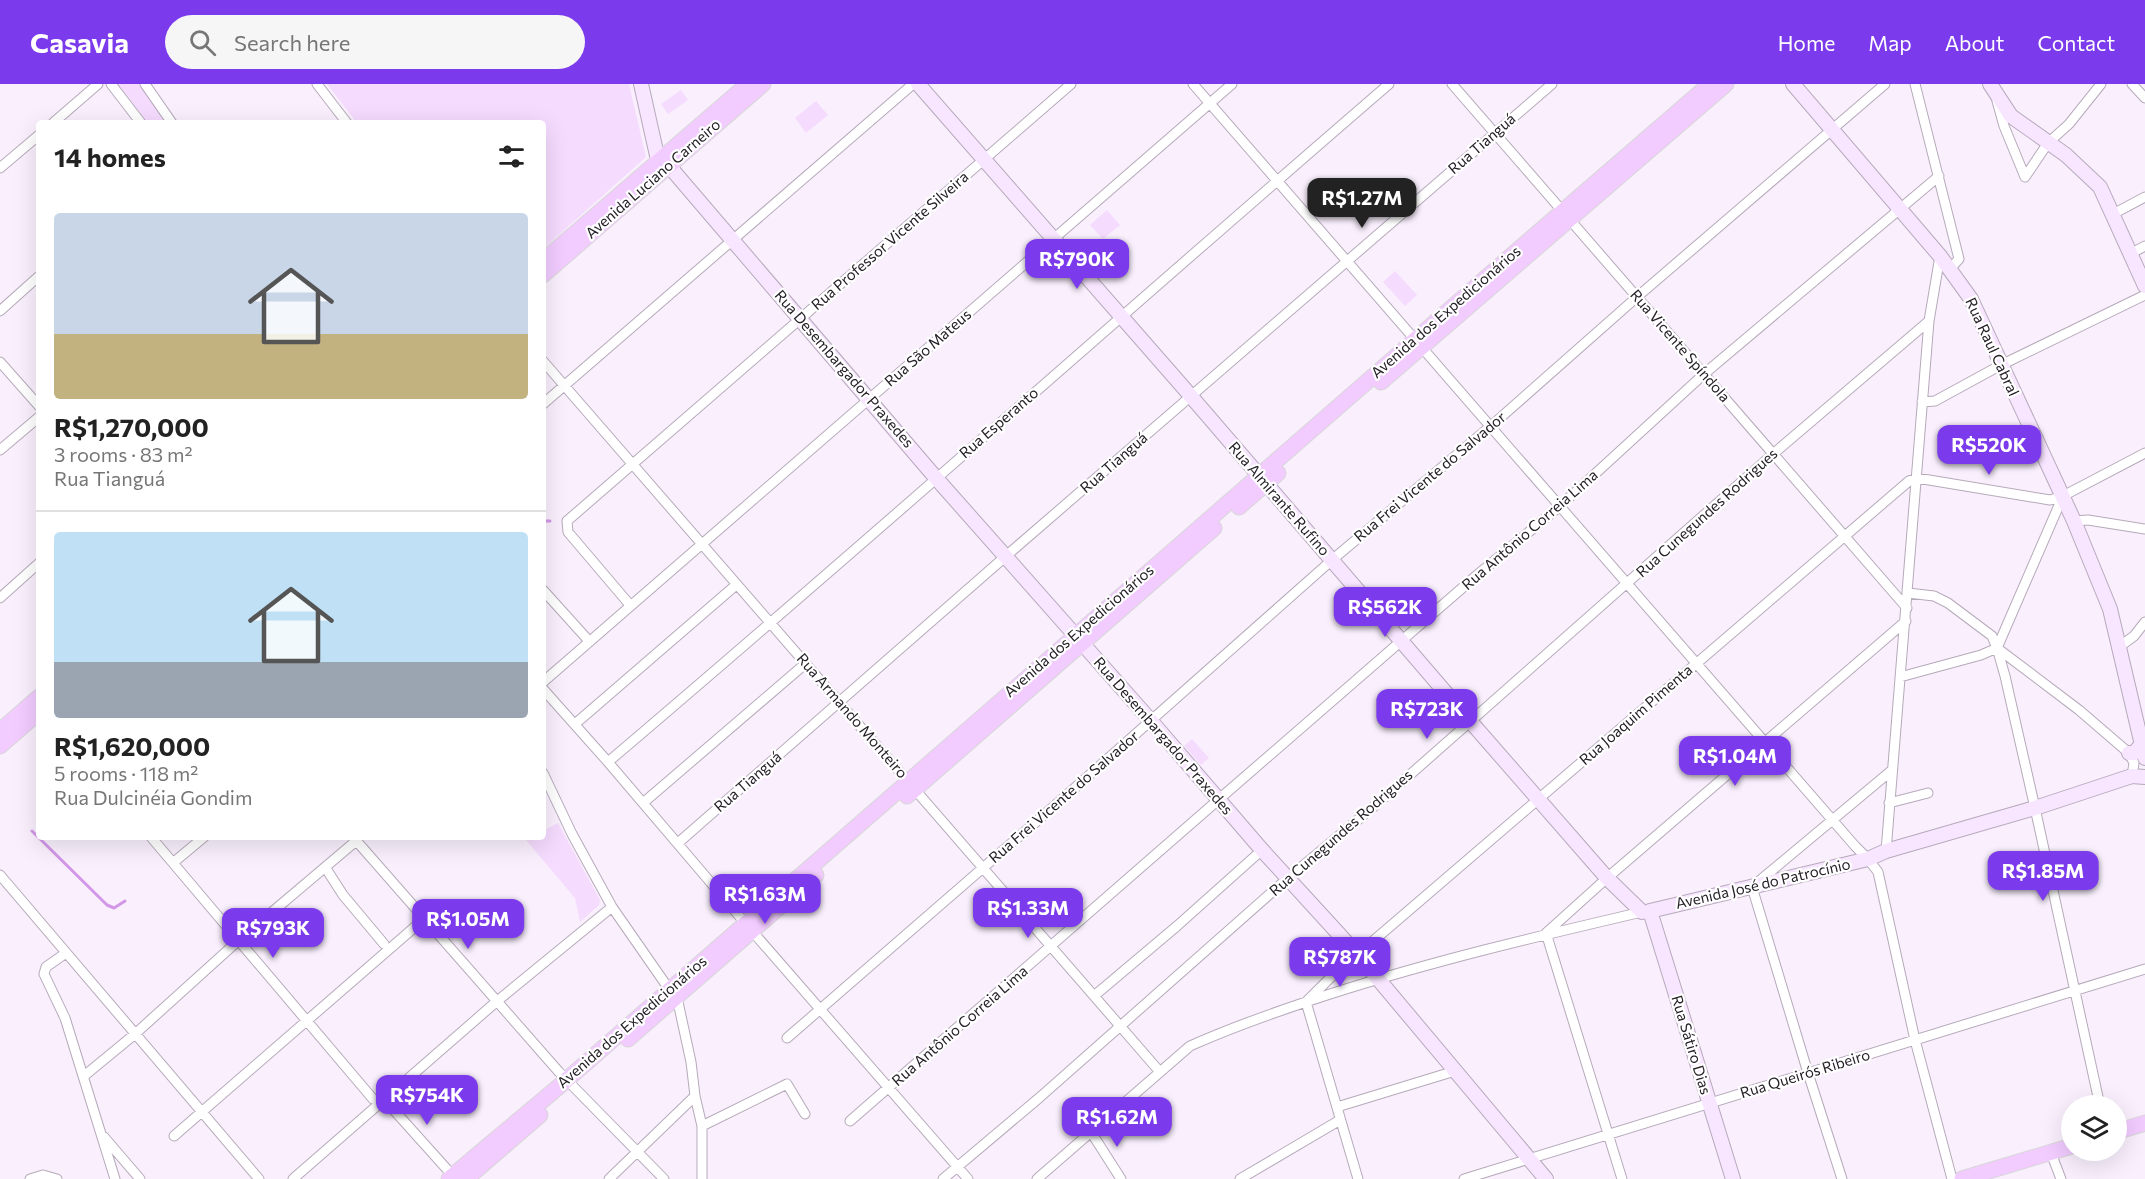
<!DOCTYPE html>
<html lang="en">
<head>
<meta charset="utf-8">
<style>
	:root { --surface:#fff; --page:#f6f6f6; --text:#222; --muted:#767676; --line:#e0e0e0; --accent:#7c3aed }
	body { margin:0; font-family:Commissioner,sans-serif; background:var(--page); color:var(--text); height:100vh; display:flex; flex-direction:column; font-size:22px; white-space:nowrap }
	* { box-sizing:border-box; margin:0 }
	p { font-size:20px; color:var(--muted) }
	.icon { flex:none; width:33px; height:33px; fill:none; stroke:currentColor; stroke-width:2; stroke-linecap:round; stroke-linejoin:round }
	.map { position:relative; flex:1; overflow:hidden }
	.side { position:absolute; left:36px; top:36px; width:510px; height:720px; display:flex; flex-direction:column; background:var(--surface); border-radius:6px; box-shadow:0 6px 24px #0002 }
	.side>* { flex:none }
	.fabs { position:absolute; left:2061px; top:1011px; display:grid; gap:12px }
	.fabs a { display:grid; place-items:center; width:66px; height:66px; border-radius:50%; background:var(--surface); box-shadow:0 6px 24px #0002; font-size:30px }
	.price { position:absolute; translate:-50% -51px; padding:0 14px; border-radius:12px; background:var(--accent); color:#fff; font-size:20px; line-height:39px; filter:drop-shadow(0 2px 3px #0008) }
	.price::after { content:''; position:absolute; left:50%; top:36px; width:18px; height:14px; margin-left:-9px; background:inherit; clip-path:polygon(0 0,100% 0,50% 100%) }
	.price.on { background:#222; color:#fff }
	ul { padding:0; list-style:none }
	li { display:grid; align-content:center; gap:12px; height:318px; padding:0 18px }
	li+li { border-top:2px solid var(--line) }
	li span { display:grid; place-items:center; height:186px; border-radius:6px; color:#555 }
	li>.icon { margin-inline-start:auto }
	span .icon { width:108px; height:108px; fill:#fffc; stroke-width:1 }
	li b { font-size:26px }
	h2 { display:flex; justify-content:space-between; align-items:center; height:72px; padding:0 18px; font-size:26px }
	header { display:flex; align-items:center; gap:36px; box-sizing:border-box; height:84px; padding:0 30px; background:var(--accent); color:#fff }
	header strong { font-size:28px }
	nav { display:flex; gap:33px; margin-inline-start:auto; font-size:21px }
	.search { width:420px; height:54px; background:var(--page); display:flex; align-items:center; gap:15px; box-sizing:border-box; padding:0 21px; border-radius:33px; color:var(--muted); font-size:22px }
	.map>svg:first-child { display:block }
	.green { fill:#f5dbfe }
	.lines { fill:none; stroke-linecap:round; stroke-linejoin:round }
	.stream { stroke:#d397e8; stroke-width:3 }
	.street-casing { stroke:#b6aaba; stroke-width:11 }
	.secondary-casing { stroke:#b6aaba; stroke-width:16 }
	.primary-casing { stroke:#d8d7d8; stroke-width:17 }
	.street { stroke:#fff; stroke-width:9 }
	.secondary { stroke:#f8e5ff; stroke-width:14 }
	.primary { stroke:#f2cbff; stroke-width:15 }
	.labels { text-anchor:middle; stroke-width:4.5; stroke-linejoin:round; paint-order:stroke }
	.street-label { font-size:15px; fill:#252027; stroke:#fff }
</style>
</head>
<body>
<header>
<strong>Casavia</strong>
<div class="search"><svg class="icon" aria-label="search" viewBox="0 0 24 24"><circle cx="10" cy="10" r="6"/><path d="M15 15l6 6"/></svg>Search here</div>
<nav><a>Home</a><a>Map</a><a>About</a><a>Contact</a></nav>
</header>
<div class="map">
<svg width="2145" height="1095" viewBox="0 0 2145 1095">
	<rect width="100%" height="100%" fill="#f9effd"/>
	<path class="green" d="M 118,0 L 139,0 L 167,39 L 148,39 Z
		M 327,0 L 629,0 L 646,73 L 543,165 L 543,39 L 357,39 Z
		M 681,6 L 688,16 L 668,30 L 661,20 Z
		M 816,17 L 828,31 L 806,49 L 795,34 Z
		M 1107,126 L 1120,141 L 1103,155 L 1090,141 Z
		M 1395,187 L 1417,211 L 1405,222 L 1383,198 Z
		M 1192,655 L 1209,674 L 1201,681 L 1184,662 Z
		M 558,739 L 600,816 L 599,821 L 580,838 L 575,814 L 526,756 L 532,753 L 543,753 L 543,747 Z"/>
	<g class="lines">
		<path class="stream" d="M 543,437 L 550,437
			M 32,747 L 107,821 L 114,824 L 125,817"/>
		<g class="street-casing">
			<path id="street" d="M 111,0 L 141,39
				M 145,0 L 172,39
				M 317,0 L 347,39
				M 1193,0 L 1855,762 L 1868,775 L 1878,788 L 1915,956 L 1952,1095
				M 1452,0 L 1907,524
				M 1915,0 L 1959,175 L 1950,185
				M 2132,0 L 2145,14
				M 1997,17 L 2004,42 L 2025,93
				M 53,39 L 98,0
				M 0,84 L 39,51
				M 2025,93 L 2048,59 L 2069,40 L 2101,0
				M 2113,130 L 2145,113
				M 2130,170 L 2145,162
				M 0,227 L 39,192
				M 543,277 L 1160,988
				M 0,278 L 39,322
				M 1922,318 L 1935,317 L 2001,281 L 2145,211
				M 543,320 L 913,0
				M 0,366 L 39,333
				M 2074,437 L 2088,436 L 2145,445
				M 543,506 L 589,557
				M 1908,509 L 1934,512 L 1948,519 L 1992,552 L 1997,564 L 2005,592 L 2035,724 L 2100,1022
				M 0,514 L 39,479
				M 630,521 L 568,448 L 567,437 L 1071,0
				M 2119,563 L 2134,552 L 2145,538
				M 1997,564 L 2079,626 L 2129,669 L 2134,679 L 2132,692
				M 1997,564 L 2063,412
				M 1900,593 L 1981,571 L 1997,564
				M 543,598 L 1232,0
				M 543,605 L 608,678 L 752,847 L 968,1095
				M 575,640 L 736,501
				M 608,678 C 871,455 1128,225 1389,0
				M 543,689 L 572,750 L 612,823 L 678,918 L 691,978 L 695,1012 L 702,1042 L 702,1095
				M 643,719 L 805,580
				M 1889,719 L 1928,709
				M 151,753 L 373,1015 L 392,1024 L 453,1092
				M 353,753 L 559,988 L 664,1095
				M 678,759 L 1006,472 L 1552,0
				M 1886,767 L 1929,237 L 1940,172
				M 174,778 L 204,753
				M 325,783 L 343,811 L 384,860
				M 0,791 L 259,1095
				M 66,869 L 46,883 L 44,890 L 65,934 L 115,1095
				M 1094,912 L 1177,842 L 1262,766
				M 787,954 L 1059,718 L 1332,476 L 1491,342 L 1637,213 L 1885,0
				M 84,992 L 135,950 L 239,856 L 356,757
				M 1337,1023 L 1455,987
				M 850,1037 L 1225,710 L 1476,492 L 1560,422 L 1704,290 L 1939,92
				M 702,1042 L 787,1000 L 805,1030
				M 1091,1048 L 1121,1095
				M 174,1052 L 424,835
				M 104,1053 L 140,1095
				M 2051,1069 L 2061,1095
				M 30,1095 L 43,1091 L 57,1095
				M 293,1095 L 496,918 L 612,823
				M 609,1095 L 695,1012
				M 943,1095 L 1039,1014 L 1280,801 L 1378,719 L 1773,370 L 1929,237
				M 1037,1095 L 1190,962 C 1235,942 1281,926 1327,911 C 1432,877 1539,852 1646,827
				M 1240,1095 L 1340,1036
				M 1358,1095 L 1306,918 L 1330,894 L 1909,397 L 1917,394 L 2050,416 L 2063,412 L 2145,369
				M 1464,1095 L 2145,885
				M 1622,1095 L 1546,849 L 1607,794 L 1906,537
				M 1842,1095 L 1808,989 L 1752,803 L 1891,687"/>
		</g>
		<g class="secondary-casing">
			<path id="secondary" d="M 641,0 L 658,76 L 669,82 L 936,394 L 1151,637 L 1262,766 L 1358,871 L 1546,1095
				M 918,0 L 1183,303 L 1470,637 L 1607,794 L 1642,828
				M 1793,0 L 1940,172 L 1971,215 L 2074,437 L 2110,525 L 2145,674
				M 1990,0 L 2011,32 L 2066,71 L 2100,103 L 2145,202
				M 2129,669 L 2134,669 L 2141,661
				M 1733,1095 L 1650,827 L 1868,775 L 1886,767 L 2035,724 L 2132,692 L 2145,693"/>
		</g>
		<g class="primary-casing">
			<path id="primary" d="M 543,177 L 748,0
				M 543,191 L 763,0
				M 1381,298 L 1726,0
				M 1239,423 L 1278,389
				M 0,647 L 39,613
				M 0,662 L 39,628
				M 907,712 L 1214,444
				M 628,955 L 816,791
				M 2116,1048 L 2145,1039
				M 449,1095 C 489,1060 531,1027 571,992 C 949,659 1329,329 1710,0
				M 466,1095 L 540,1031
				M 1962,1095 L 2072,1062"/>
		</g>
		<use href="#street" class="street"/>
		<use href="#secondary" class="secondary"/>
		<use href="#primary" class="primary"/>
	</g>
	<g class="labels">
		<g class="street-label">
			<text transform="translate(1482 60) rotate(-41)" y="5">Rua Tianguá</text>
			<text transform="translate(653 95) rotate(-41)" y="5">Avenida Luciano Carneiro</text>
			<text transform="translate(890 157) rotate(-41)" y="5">Rua Professor Vicente Silveira</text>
			<text transform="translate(1446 228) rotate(-41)" y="5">Avenida dos Expedicionários</text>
			<text transform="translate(1680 262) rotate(49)" y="5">Rua Vicente Spíndola</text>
			<text transform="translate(1992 263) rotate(65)" y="5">Rua Raul Cabral</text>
			<text transform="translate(928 264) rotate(-41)" y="5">Rua São Mateus</text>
			<text transform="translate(844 285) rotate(49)" y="5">Rua Desembargador Praxedes</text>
			<text transform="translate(999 339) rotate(-41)" y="5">Rua Esperanto</text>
			<text transform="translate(1114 379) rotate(-41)" y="5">Rua Tianguá</text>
			<text transform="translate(1430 393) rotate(-40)" y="5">Rua Frei Vicente do Salvador</text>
			<text transform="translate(1279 415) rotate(49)" y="5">Rua Almirante Rufino</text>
			<text transform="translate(1707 429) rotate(-42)" y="5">Rua Cunegundes Rodrigues</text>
			<text transform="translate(1530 446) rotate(-41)" y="5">Rua Antônio Correia Lima</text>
			<text transform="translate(1079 547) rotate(-41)" y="5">Avenida dos Expedicionários</text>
			<text transform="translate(1636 631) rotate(-41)" y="5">Rua Joaquim Pimenta</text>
			<text transform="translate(852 632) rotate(49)" y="5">Rua Armando Monteiro</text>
			<text transform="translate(1163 652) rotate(49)" y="5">Rua Desembargador Praxedes</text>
			<text transform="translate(748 698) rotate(-41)" y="5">Rua Tianguá</text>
			<text transform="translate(1064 713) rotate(-41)" y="5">Rua Frei Vicente do Salvador</text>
			<text transform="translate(1341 749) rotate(-41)" y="5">Rua Cunegundes Rodrigues</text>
			<text transform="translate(1763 800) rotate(-13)" y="5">Avenida José do Patrocínio</text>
			<text transform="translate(632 938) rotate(-41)" y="5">Avenida dos Expedicionários</text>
			<text transform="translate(960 942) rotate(-41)" y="5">Rua Antônio Correia Lima</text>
			<text transform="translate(1691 961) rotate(73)" y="5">Rua Sátiro Dias</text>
			<text transform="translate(1805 990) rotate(-17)" y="5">Rua Queirós Ribeiro</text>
		</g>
	</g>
</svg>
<div class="fabs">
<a><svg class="icon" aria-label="layers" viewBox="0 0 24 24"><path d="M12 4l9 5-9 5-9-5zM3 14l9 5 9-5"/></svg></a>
</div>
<b class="price on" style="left:1362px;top:145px">R$1.27M</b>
<b class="price" style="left:1077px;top:206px">R$790K</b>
<b class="price" style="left:1989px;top:392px">R$520K</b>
<b class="price" style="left:1385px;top:554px">R$562K</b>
<b class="price" style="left:1427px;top:656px">R$723K</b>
<b class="price" style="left:1735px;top:703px">R$1.04M</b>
<b class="price" style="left:2043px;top:818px">R$1.85M</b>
<b class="price" style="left:765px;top:841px">R$1.63M</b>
<b class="price" style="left:1028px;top:855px">R$1.33M</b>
<b class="price" style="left:468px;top:866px">R$1.05M</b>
<b class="price" style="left:273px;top:875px">R$793K</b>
<b class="price" style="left:1340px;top:904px">R$787K</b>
<b class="price" style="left:427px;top:1042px">R$754K</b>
<b class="price" style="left:1117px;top:1064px">R$1.62M</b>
<section class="side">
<h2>14 homes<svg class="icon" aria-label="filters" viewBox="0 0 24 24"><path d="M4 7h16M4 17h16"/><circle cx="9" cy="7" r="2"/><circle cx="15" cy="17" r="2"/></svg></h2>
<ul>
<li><span style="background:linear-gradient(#c9d6e8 65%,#c2b280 0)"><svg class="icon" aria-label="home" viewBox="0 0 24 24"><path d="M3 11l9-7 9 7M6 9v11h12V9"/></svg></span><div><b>R$1,270,000</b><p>3 rooms · 83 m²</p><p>Rua Tianguá</p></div></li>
<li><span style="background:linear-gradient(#bfe0f5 70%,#9aa5b1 0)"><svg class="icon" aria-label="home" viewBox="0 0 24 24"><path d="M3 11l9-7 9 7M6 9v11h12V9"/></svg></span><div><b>R$1,620,000</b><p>5 rooms · 118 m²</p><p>Rua Dulcinéia Gondim</p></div></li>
</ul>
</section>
</div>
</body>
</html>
